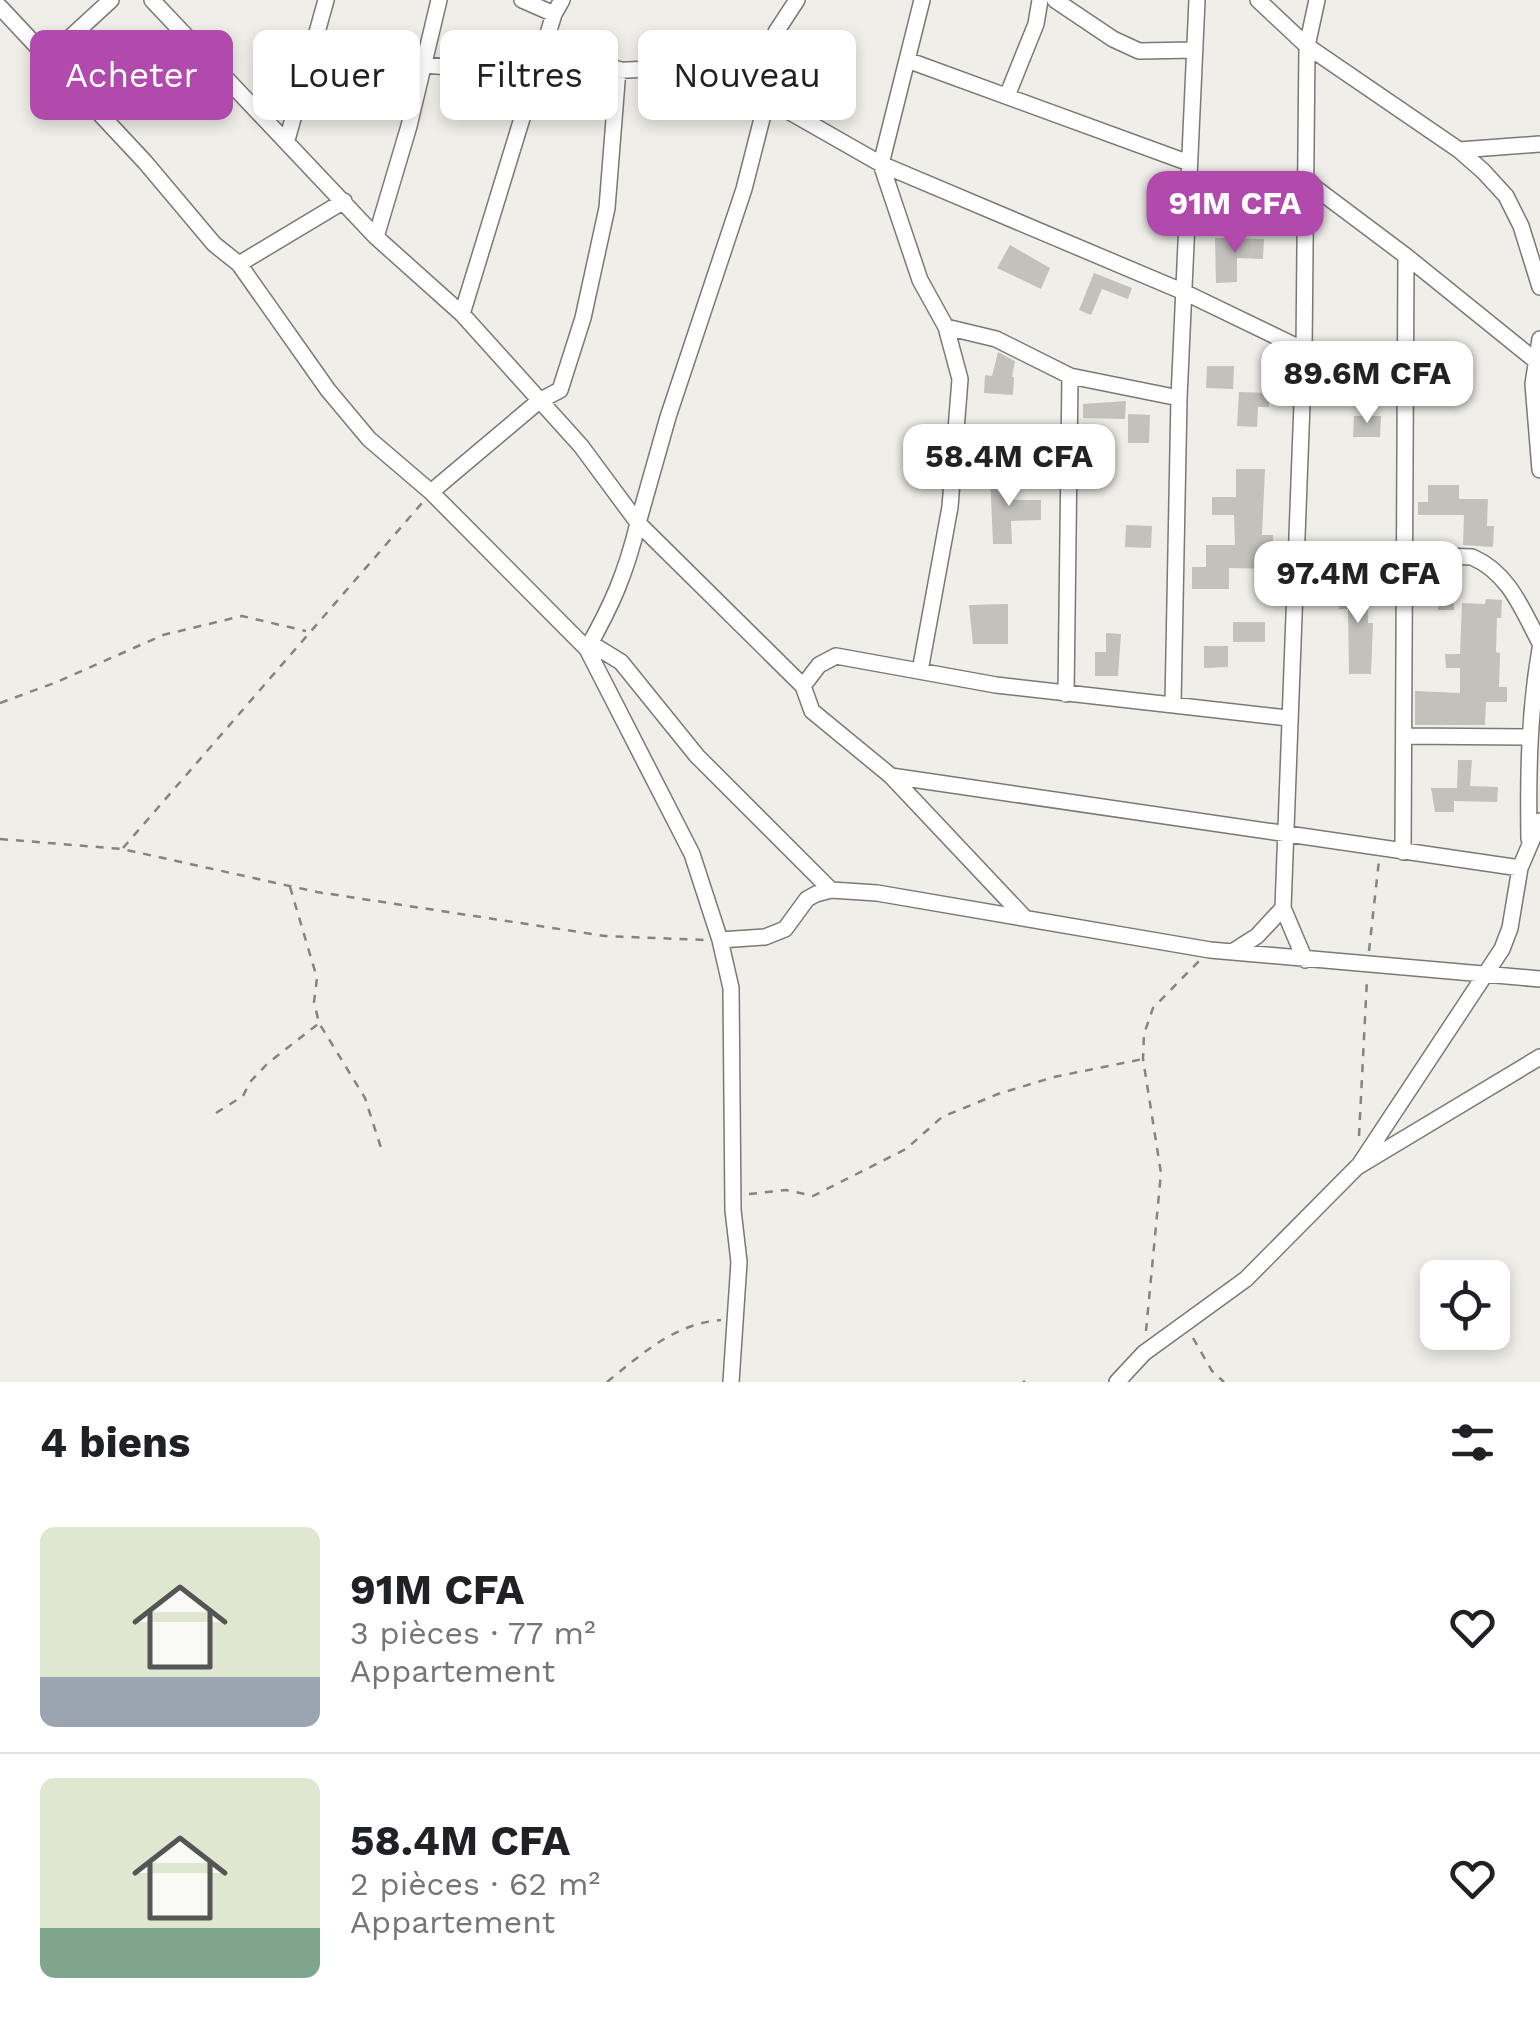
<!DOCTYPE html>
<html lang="fr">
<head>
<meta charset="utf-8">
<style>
	:root { --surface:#fff; --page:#f6f6f6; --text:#202124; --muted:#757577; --line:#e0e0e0; --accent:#b24aae }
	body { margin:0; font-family:"Work Sans",sans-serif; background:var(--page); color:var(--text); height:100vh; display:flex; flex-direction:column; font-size:38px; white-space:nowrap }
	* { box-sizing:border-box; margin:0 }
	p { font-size:32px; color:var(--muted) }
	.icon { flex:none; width:55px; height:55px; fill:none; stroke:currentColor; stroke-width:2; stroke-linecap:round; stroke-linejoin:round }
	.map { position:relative; height:1382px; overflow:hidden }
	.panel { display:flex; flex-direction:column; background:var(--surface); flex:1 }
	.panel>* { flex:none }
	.top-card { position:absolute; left:30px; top:30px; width:1000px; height:90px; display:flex; gap:20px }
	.fabs { position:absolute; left:1420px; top:1260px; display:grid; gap:20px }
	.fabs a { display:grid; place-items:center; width:90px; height:90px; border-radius:15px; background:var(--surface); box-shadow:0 5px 15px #0003; font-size:50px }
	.price { position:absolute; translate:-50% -85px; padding:0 22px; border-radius:20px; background:#fff; color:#222; font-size:32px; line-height:65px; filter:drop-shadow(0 2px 5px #0008) }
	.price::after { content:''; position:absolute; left:50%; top:60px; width:30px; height:22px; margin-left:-15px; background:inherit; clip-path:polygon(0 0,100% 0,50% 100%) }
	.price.current { background:var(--accent); color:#fff }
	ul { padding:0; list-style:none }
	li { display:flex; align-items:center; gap:30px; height:250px; padding:0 40px }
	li+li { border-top:2px solid var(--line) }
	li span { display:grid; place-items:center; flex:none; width:280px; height:200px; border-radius:15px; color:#555 }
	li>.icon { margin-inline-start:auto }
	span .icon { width:120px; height:120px; fill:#fffc; stroke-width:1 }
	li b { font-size:42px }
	h2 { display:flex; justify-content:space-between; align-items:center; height:120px; padding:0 40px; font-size:42px }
	.pill { padding:0 35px; border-radius:15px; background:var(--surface); box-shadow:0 5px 15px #0003; font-size:35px; line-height:90px }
	.pill.current { background:var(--accent); color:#fff }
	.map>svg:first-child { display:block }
	.building { fill:#c2c1bc }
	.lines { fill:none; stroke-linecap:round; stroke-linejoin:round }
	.minor-casing { stroke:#7a7975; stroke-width:18 }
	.path { stroke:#858481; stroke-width:2.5; stroke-dasharray:8 8; stroke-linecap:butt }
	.minor { stroke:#fff; stroke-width:15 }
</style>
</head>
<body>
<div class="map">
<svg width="1540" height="1382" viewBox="0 0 1540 1382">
	<rect width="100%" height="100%" fill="#efeee9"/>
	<path class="building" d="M 1215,238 L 1264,239 L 1263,259 L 1237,258 L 1237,282 L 1216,283 Z
		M 1010,245 L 1050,268 L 1041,289 L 997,268 Z
		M 1094,273 L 1132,288 L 1128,299 L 1102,289 L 1091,315 L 1079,310 Z
		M 998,352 L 1015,361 L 1012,377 L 1014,377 L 1013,395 L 984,393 L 985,375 L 992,376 Z
		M 1207,366 L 1234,366 L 1233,389 L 1206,388 Z
		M 1239,392 L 1269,393 L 1269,407 L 1258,407 L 1257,427 L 1237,426 Z
		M 1126,401 L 1125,419 L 1083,418 L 1083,404 Z
		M 1128,414 L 1150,415 L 1149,443 L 1128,443 Z
		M 1354,416 L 1381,416 L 1380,437 L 1353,437 Z
		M 1236,469 L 1265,469 L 1262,535 L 1273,535 L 1273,552 L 1281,552 L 1281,565 L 1273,565 L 1273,569 L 1229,568 L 1229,589 L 1192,589 L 1192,567 L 1206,567 L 1206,545 L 1235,545 L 1234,515 L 1212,515 L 1212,497 L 1236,497 Z
		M 990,475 L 1011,475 L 1012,500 L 1041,500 L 1041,520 L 1011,521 L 1012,544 L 993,544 Z
		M 1428,485 L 1459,485 L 1459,499 L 1488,499 L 1487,526 L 1494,526 L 1493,547 L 1463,545 L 1464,515 L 1418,515 L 1418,502 L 1428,502 Z
		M 1126,525 L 1152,526 L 1151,548 L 1125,547 Z
		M 1453,575 L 1454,610 L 1438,610 L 1438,591 L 1419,592 L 1419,576 Z
		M 1367,581 L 1368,623 L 1373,623 L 1371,674 L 1349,674 L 1348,609 L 1339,609 L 1338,583 Z
		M 1486,599 L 1502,600 L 1501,618 L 1497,618 L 1496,652 L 1500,653 L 1499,687 L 1507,687 L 1507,702 L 1486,702 L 1485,725 L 1415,725 L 1415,691 L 1460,693 L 1460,668 L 1446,668 L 1445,654 L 1460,654 L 1462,603 L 1485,604 Z
		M 1008,604 L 1008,644 L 973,644 L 969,605 Z
		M 1233,622 L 1265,622 L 1265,642 L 1233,642 Z
		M 1106,633 L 1121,634 L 1118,676 L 1095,676 L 1095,652 L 1106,652 Z
		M 1204,646 L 1228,646 L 1228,667 L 1204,668 Z
		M 1458,760 L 1472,760 L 1470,786 L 1498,787 L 1497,802 L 1454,801 L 1454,812 L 1435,812 L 1431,788 L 1457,788 Z"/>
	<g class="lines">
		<g class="minor-casing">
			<path id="minor" d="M 152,0 L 376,237 L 462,314 L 581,446 L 638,523 C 626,573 612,605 587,649
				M 522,0 L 554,14 L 562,0
				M 797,0 L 776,32 L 767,99 L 744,189 L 668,417 L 638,523 L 803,686
				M 1055,0 L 1113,39 L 1139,51 L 1195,50
				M 1258,0 L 1307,46 L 1459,150 L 1483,171 L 1506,196 L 1521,226 L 1540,287
				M 0,7 L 145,162 L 214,244 L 239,264 L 328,390 L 369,439 L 431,492 L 587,649 L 692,854 L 720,940 L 731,988 L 733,1210 L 739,1262 L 731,1382
				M 49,57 L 111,0
				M 910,61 L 1189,163
				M 424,65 L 536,74 L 651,69 L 716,78 L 767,99 L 881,164 L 1184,292 L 1304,350
				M 1007,96 L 1036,24 L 1040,0
				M 287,140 L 326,0
				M 1459,150 L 1540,144
				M 1306,181 L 1406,256 L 1536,361
				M 376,237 L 409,126 L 439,0
				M 239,264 L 344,201
				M 462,314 L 554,14
				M 946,327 L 996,339 L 1070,376 L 1179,398
				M 1540,339 L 1533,384 L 1540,470
				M 431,492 L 539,401 L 560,390 L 583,318 L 607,208 L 618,69
				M 1295,551 L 1472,557 C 1509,573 1522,609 1540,643
				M 590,643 L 621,662 L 697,756 L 831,890
				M 920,671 L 950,507 L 960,379 L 946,327 L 920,280 L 881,164 L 922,0
				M 1066,694 L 1070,376
				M 1173,704 L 1179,398 L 1197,0
				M 1288,718 L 996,685 L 836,656 L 819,665 L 803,686 L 812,711 L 891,776 L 1520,868
				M 1404,736 L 1528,737
				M 891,776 L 1024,917
				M 1529,839 C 1528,774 1529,713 1540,649
				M 1403,852 L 1406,256
				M 720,940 L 765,937 L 785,929 L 807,899 L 816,894 L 831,890 L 877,893 L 1210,950 L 1540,979
				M 1232,952 L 1257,936 L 1283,908
				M 1305,960 L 1283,908 L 1304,350 L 1307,46 L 1317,0
				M 1360,1164 L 1502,949 L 1510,928 L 1520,868 L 1540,821
				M 1117,1382 L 1144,1353 L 1246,1279 L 1357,1167 L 1540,1057"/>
		</g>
		<path class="path" d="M 0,703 L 57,682 L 163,635 L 242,616 L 306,631
			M 0,839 L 122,849 L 317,892 L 605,936 L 705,940
			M 123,848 L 422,503
			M 290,887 L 317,978 L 314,1002 L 319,1023 L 365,1098 L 383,1154
			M 1369,951 L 1379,860
			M 216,1113 L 243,1096 L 250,1082 L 268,1063 L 318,1024
			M 1359,1136 L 1367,979
			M 749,1194 L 786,1190 L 813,1196 L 906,1149 L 942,1117 L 998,1094 L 1054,1077 L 1143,1059
			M 1146,1331 L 1161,1173 L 1143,1059 L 1144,1034 L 1153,1008 L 1199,961
			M 1193,1338 L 1212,1371 L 1224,1382
			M 607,1382 C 643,1353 674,1324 721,1320
			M 1023,1382 L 1025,1381"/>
		<use href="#minor" class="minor"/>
	</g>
</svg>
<div class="fabs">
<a><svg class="icon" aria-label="locate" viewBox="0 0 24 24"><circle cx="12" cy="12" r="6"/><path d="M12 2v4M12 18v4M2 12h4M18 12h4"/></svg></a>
</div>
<b class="price current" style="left:1235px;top:256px">91M CFA</b>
<b class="price" style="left:1367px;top:426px">89.6M CFA</b>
<b class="price" style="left:1009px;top:509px">58.4M CFA</b>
<b class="price" style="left:1358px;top:626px">97.4M CFA</b>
<div class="top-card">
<a class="pill current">Acheter</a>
<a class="pill">Louer</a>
<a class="pill">Filtres</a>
<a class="pill">Nouveau</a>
</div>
</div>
<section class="panel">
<h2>4 biens<svg class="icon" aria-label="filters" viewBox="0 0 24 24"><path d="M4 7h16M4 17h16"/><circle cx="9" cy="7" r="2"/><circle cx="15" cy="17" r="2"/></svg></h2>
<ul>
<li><span style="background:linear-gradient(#dfe7d0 75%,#9aa5b1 0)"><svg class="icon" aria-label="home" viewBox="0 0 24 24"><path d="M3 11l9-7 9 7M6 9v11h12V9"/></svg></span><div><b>91M CFA</b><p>3 pièces · 77 m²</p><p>Appartement</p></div><svg class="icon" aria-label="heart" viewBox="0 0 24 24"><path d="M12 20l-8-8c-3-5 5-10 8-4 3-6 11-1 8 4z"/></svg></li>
<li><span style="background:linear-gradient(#dfe7d0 75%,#7fa58c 0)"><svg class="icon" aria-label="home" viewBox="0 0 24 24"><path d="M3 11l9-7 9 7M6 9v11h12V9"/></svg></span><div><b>58.4M CFA</b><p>2 pièces · 62 m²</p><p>Appartement</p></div><svg class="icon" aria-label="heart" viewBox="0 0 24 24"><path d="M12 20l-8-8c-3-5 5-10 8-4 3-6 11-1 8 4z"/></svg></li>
</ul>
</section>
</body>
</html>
